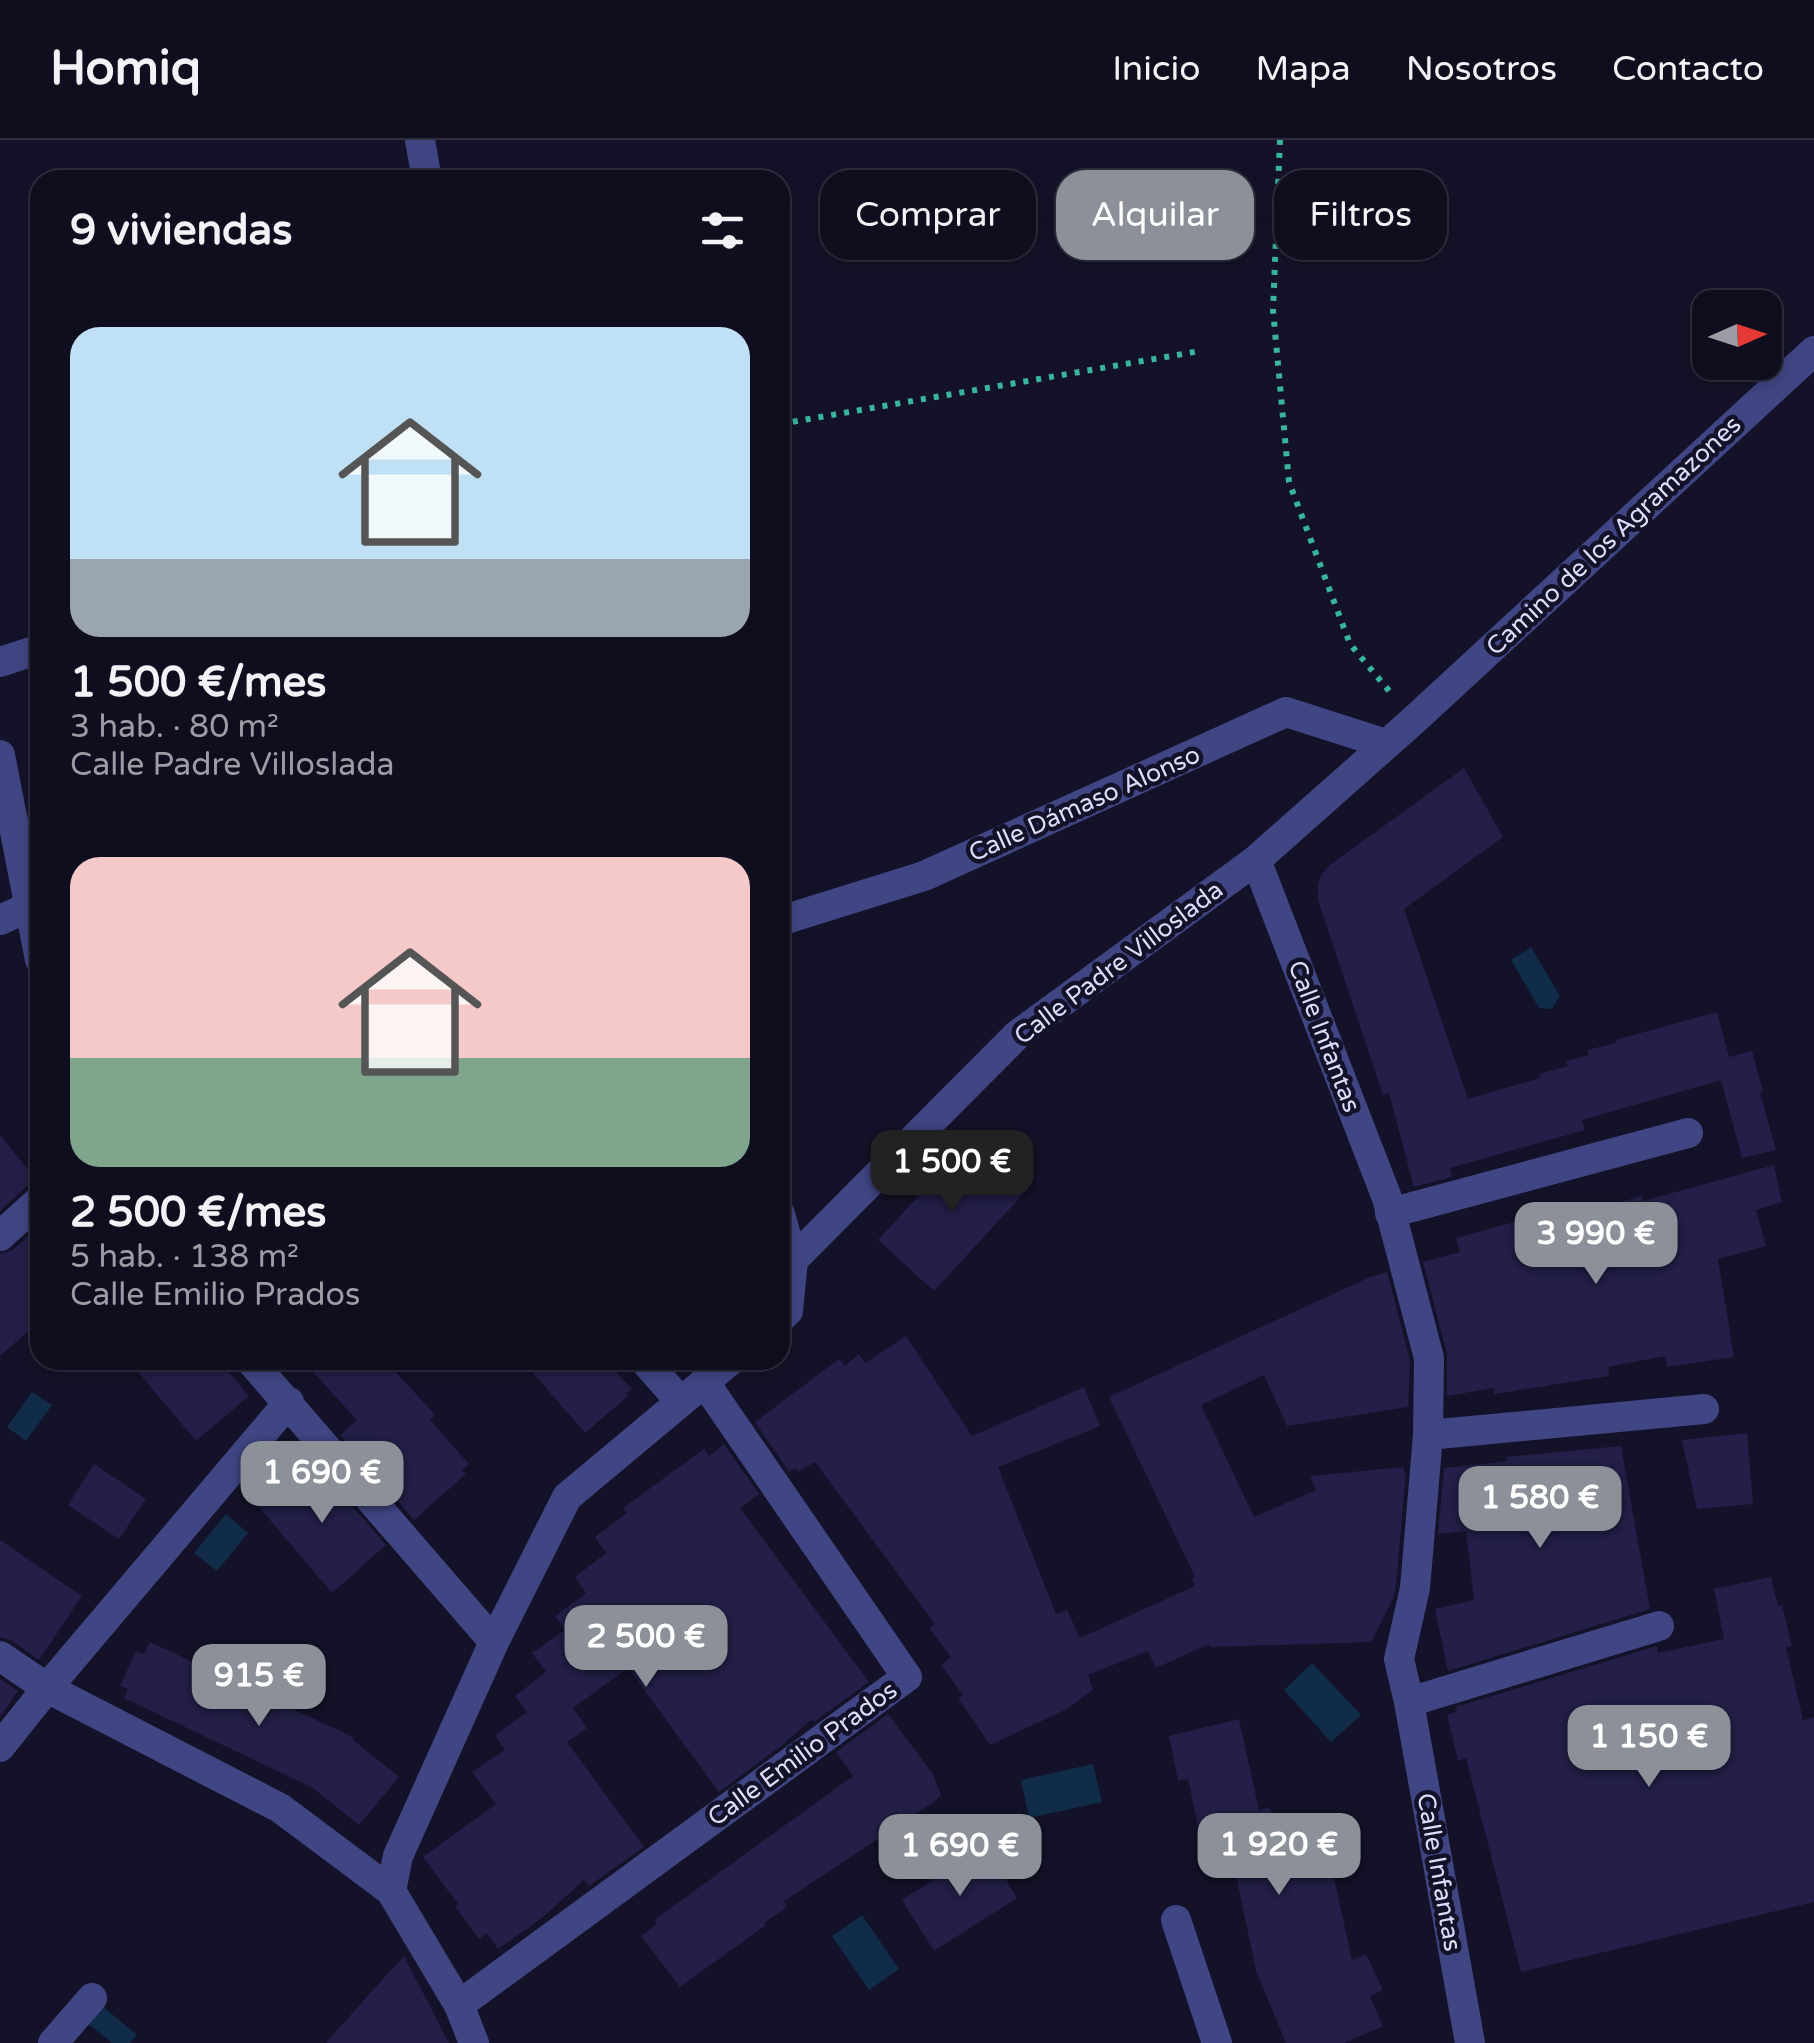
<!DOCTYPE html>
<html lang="es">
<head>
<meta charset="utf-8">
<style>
	:root { --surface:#0e0e1e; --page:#171727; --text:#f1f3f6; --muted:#9b9ca4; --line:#2e2e3c; --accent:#8c9099 }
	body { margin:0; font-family:"Varela Round",sans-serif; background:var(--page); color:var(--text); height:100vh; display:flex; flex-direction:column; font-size:38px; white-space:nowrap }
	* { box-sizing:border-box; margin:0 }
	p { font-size:32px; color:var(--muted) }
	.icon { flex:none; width:55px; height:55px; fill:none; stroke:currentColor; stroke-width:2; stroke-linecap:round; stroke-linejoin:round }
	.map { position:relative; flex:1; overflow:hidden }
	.side { position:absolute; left:30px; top:30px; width:760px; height:1200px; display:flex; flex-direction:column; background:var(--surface); border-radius:30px; box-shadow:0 5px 15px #0003,0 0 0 2px var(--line) }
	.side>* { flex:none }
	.hud { position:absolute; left:820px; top:30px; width:842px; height:90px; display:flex; gap:20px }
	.needle { width:65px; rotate:87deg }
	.controls { position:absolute; left:1692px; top:150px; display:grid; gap:20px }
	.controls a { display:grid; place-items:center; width:90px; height:90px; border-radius:20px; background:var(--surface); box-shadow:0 5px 15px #0003,0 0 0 2px var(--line); font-size:50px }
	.price { position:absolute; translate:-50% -85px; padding:0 22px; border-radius:20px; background:var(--accent); color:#fff; font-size:32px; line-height:65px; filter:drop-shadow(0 2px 5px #0008) }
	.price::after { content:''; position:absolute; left:50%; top:60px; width:30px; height:22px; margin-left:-15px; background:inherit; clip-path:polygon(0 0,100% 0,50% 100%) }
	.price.selected { background:#222; color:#fff }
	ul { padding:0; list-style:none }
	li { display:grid; align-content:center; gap:20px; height:530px; padding:0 40px }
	li span { display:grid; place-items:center; height:310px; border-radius:30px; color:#555 }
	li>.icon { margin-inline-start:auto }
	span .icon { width:180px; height:180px; fill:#fffc; stroke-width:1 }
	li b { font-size:42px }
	h2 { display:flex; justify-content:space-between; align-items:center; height:120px; padding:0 40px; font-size:42px }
	.chip { padding:0 35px; border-radius:30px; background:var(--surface); box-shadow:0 5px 15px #0003,0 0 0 2px var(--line); font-size:35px; line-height:90px }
	.chip.selected { background:var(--accent); color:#fff }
	header { display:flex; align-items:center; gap:60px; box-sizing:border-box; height:140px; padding:0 50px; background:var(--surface); border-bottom:2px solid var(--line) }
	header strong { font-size:48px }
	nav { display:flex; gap:55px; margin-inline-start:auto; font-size:35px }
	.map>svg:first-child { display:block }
	.water { fill:#102c49 }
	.building { fill:#231f48 }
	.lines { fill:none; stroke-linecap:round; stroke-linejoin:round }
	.path { stroke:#39b49d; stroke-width:6; stroke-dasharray:5 8; stroke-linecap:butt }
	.minor { stroke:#404684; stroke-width:30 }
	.labels { text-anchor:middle; stroke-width:9; stroke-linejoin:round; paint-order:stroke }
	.street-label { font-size:25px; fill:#dcdcfd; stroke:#131228 }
</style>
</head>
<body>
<header>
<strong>Homiq</strong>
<nav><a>Inicio</a><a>Mapa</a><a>Nosotros</a><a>Contacto</a></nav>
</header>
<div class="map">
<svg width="1814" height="1903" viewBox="0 0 1814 1903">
	<rect width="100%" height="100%" fill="#131228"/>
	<path class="water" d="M 1531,807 L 1560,856 L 1552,869 L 1539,868 L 1511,820 Z
		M 32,1252 L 52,1265 L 26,1301 L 7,1287 Z
		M 226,1374 L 248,1393 L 217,1431 L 194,1413 Z
		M 1312,1523 L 1361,1575 L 1331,1602 L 1284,1550 Z
		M 1093,1624 L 1102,1662 L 1029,1678 L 1021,1640 Z
		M 862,1775 L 899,1829 L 869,1850 L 832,1796 Z
		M 101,1865 L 137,1895 L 130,1903 L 112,1903 L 86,1882 Z"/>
	<path class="building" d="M 1464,628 L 1503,697 L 1404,769 L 1468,959 L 1540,938 L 1539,934 L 1568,926 L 1566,921 L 1589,915 L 1587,910 L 1616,903 L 1615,900 L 1717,872 L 1729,917 L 1752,911 L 1763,951 L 1760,952 L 1776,1010 L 1742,1018 L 1721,940 L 1582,980 L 1585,990 L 1450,1028 L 1452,1037 L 1414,1047 L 1389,953 L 1383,955 L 1318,760 L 1318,744 L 1321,735 L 1331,724 Z
		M 0,995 L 38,1042 L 27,1046 L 0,1071 Z
		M 970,1000 L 1026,1051 L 934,1151 L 878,1100 Z
		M 1774,1025 L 1782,1062 L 1756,1070 L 1766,1106 L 1718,1119 L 1734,1217 L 1667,1227 L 1665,1216 L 1608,1227 L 1609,1236 L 1494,1254 L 1494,1248 L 1447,1256 L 1447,1214 L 1423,1122 L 1460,1112 L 1456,1098 L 1536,1076 L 1538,1080 L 1589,1066 L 1590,1070 L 1642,1056 L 1643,1061 Z
		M 40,1085 L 40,1181 L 0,1216 L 0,1114 L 13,1110 Z
		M 1387,1132 L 1410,1220 L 1408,1267 L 1287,1286 L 1264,1235 L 1201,1265 L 1254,1377 L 1316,1350 L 1310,1336 L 1404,1327 L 1404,1332 L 1406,1332 L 1396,1445 L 1393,1459 L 1371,1502 L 1210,1507 L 1209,1504 L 1156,1528 L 1148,1511 L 1088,1535 L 1093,1550 L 1065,1570 L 990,1605 L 958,1558 L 963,1555 L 941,1525 L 951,1517 L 929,1488 L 935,1484 L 815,1322 L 798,1332 L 795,1328 L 789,1332 L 755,1282 L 839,1219 L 845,1226 L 859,1214 L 865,1223 L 906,1196 L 972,1296 L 1084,1247 L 1100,1286 L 998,1327 L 1056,1474 L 1067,1470 L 1080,1498 L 1195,1446 L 1192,1438 L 1195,1437 L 1109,1257 L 1370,1137 Z
		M 128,1220 L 219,1220 L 249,1256 L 196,1301 Z
		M 302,1220 L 385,1220 L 435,1275 L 430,1280 L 469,1324 L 462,1330 L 466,1334 L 414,1380 L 340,1295 L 357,1280 Z
		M 522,1220 L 605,1220 L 632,1249 L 626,1254 L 628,1256 L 585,1293 Z
		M 1747,1293 L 1753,1364 L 1697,1369 L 1682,1300 Z
		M 724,1304 L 759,1354 L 740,1368 L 869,1542 L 814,1582 L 812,1579 L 782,1605 L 719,1652 L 628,1528 L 573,1568 L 587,1588 L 567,1602 L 644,1707 L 589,1746 L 584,1740 L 542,1778 L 498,1809 L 487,1793 L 479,1799 L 455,1766 L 458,1764 L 423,1717 L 496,1664 L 472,1632 L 505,1610 L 495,1595 L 527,1572 L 515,1556 L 546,1532 L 532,1513 L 565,1490 L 555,1476 L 586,1453 L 575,1437 L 606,1413 L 595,1397 L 627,1373 L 623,1368 L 704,1309 L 709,1316 Z
		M 1621,1306 L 1650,1469 L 1448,1531 L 1435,1469 L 1474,1460 L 1466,1391 L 1438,1394 L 1444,1328 L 1507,1321 L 1506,1317 Z
		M 312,1320 L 386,1405 L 332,1453 L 258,1366 Z
		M 94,1324 L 146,1359 L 119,1399 L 68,1365 Z
		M 0,1400 L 82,1456 L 39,1520 L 11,1500 L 0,1497 Z
		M 1771,1437 L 1778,1466 L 1782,1465 L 1792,1506 L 1786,1507 L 1803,1580 L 1814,1577 L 1814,1762 L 1521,1832 L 1466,1618 L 1458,1621 L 1447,1575 L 1457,1571 L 1456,1567 L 1657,1506 L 1658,1513 L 1724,1499 L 1714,1449 Z
		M 150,1502 L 353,1597 L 353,1600 L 399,1637 L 359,1685 L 313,1648 L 124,1558 L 128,1549 L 120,1546 L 136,1511 L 144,1514 Z
		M 0,1539 L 18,1551 L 0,1577 Z
		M 888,1574 L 933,1634 L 941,1655 L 934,1662 L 784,1761 L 787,1767 L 764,1783 L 766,1785 L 680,1847 L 641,1796 L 657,1784 L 654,1780 L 853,1636 L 836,1612 Z
		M 1239,1579 L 1259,1670 L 1270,1667 L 1282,1720 L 1328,1710 L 1352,1820 L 1366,1814 L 1383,1850 L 1370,1856 L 1383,1886 L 1344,1903 L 1286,1903 L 1256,1831 L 1235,1730 L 1227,1732 L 1219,1696 L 1201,1700 L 1188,1639 L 1178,1641 L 1169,1596 Z
		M 986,1706 L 1017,1758 L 934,1811 L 902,1760 Z
		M 404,1816 L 449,1903 L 326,1903 L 363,1861 Z"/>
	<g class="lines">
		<path class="path" d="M 1280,0 L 1273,170 L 1289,342 L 1350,504 L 1390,552
			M 780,284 L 1200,211"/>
		<path class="minor" d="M 420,0 L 427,40
			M 0,522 L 40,509
			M 0,615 L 40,820
			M 1256,720 L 1387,1058 L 1429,1218 L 1428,1295 L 1415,1448 L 1399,1519 L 1409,1562 L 1470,1903
			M 0,780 L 31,766
			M 780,781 L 924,736 L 1286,572 L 1386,604
			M 1390,1073 L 1688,993
			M 780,1074 L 793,1120 L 788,1171 L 780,1179
			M 0,1096 L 40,1060
			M 793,1120 L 1017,895 L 1256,720 L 1414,580 L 1814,211
			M 250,1220 L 494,1502
			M 644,1220 L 681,1262
			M 1428,1295 L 1704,1269
			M 0,1516 L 47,1548 L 280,1668 L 391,1751 L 459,1865 L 474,1903
			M 1409,1562 L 1659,1486
			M 0,1607 L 47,1548 L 289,1262
			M 391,1751 L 398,1716 L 494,1502 L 567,1357 L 731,1220
			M 1176,1780 L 1217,1903
			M 459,1865 L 907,1537 L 705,1243
			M 53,1903 L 92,1858"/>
	</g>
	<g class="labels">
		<g class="street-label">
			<text transform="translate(1613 395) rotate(-43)" y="9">Camino de los Agramazones</text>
			<text transform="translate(1084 663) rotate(-24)" y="9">Calle Dámaso Alonso</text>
			<text transform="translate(1118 822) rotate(-37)" y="9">Calle Padre Villoslada</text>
			<text transform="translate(1325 896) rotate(69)" y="9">Calle Infantas</text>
			<text transform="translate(802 1613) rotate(-36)" y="9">Calle Emilio Prados</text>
			<text transform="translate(1440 1732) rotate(80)" y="9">Calle Infantas</text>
		</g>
	</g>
</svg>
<div class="controls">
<a><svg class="needle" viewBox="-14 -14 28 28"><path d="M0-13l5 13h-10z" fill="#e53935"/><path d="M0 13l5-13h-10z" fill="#9b9ca4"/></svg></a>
</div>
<b class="price selected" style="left:952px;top:1075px">1 500 €</b>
<b class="price" style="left:1596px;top:1147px">3 990 €</b>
<b class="price" style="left:322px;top:1386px">1 690 €</b>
<b class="price" style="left:1540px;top:1411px">1 580 €</b>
<b class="price" style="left:646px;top:1550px">2 500 €</b>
<b class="price" style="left:259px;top:1589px">915 €</b>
<b class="price" style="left:1649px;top:1650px">1 150 €</b>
<b class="price" style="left:1279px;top:1758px">1 920 €</b>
<b class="price" style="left:960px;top:1759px">1 690 €</b>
<div class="hud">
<a class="chip">Comprar</a>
<a class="chip selected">Alquilar</a>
<a class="chip">Filtros</a>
</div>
<section class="side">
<h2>9 viviendas<svg class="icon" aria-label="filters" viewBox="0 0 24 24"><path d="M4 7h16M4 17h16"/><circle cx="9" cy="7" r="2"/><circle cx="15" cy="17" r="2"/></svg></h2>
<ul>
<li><span style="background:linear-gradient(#bfe0f5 75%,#9aa5b1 0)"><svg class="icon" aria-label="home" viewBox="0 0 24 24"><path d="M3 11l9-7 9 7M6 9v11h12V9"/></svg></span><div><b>1 500 €/mes</b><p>3 hab. · 80 m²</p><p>Calle Padre Villoslada</p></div></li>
<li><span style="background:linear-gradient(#f6c9c9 65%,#7fa58c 0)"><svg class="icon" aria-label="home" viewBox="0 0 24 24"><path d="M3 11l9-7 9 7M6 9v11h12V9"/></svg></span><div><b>2 500 €/mes</b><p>5 hab. · 138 m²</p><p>Calle Emilio Prados</p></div></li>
</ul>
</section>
</div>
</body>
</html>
